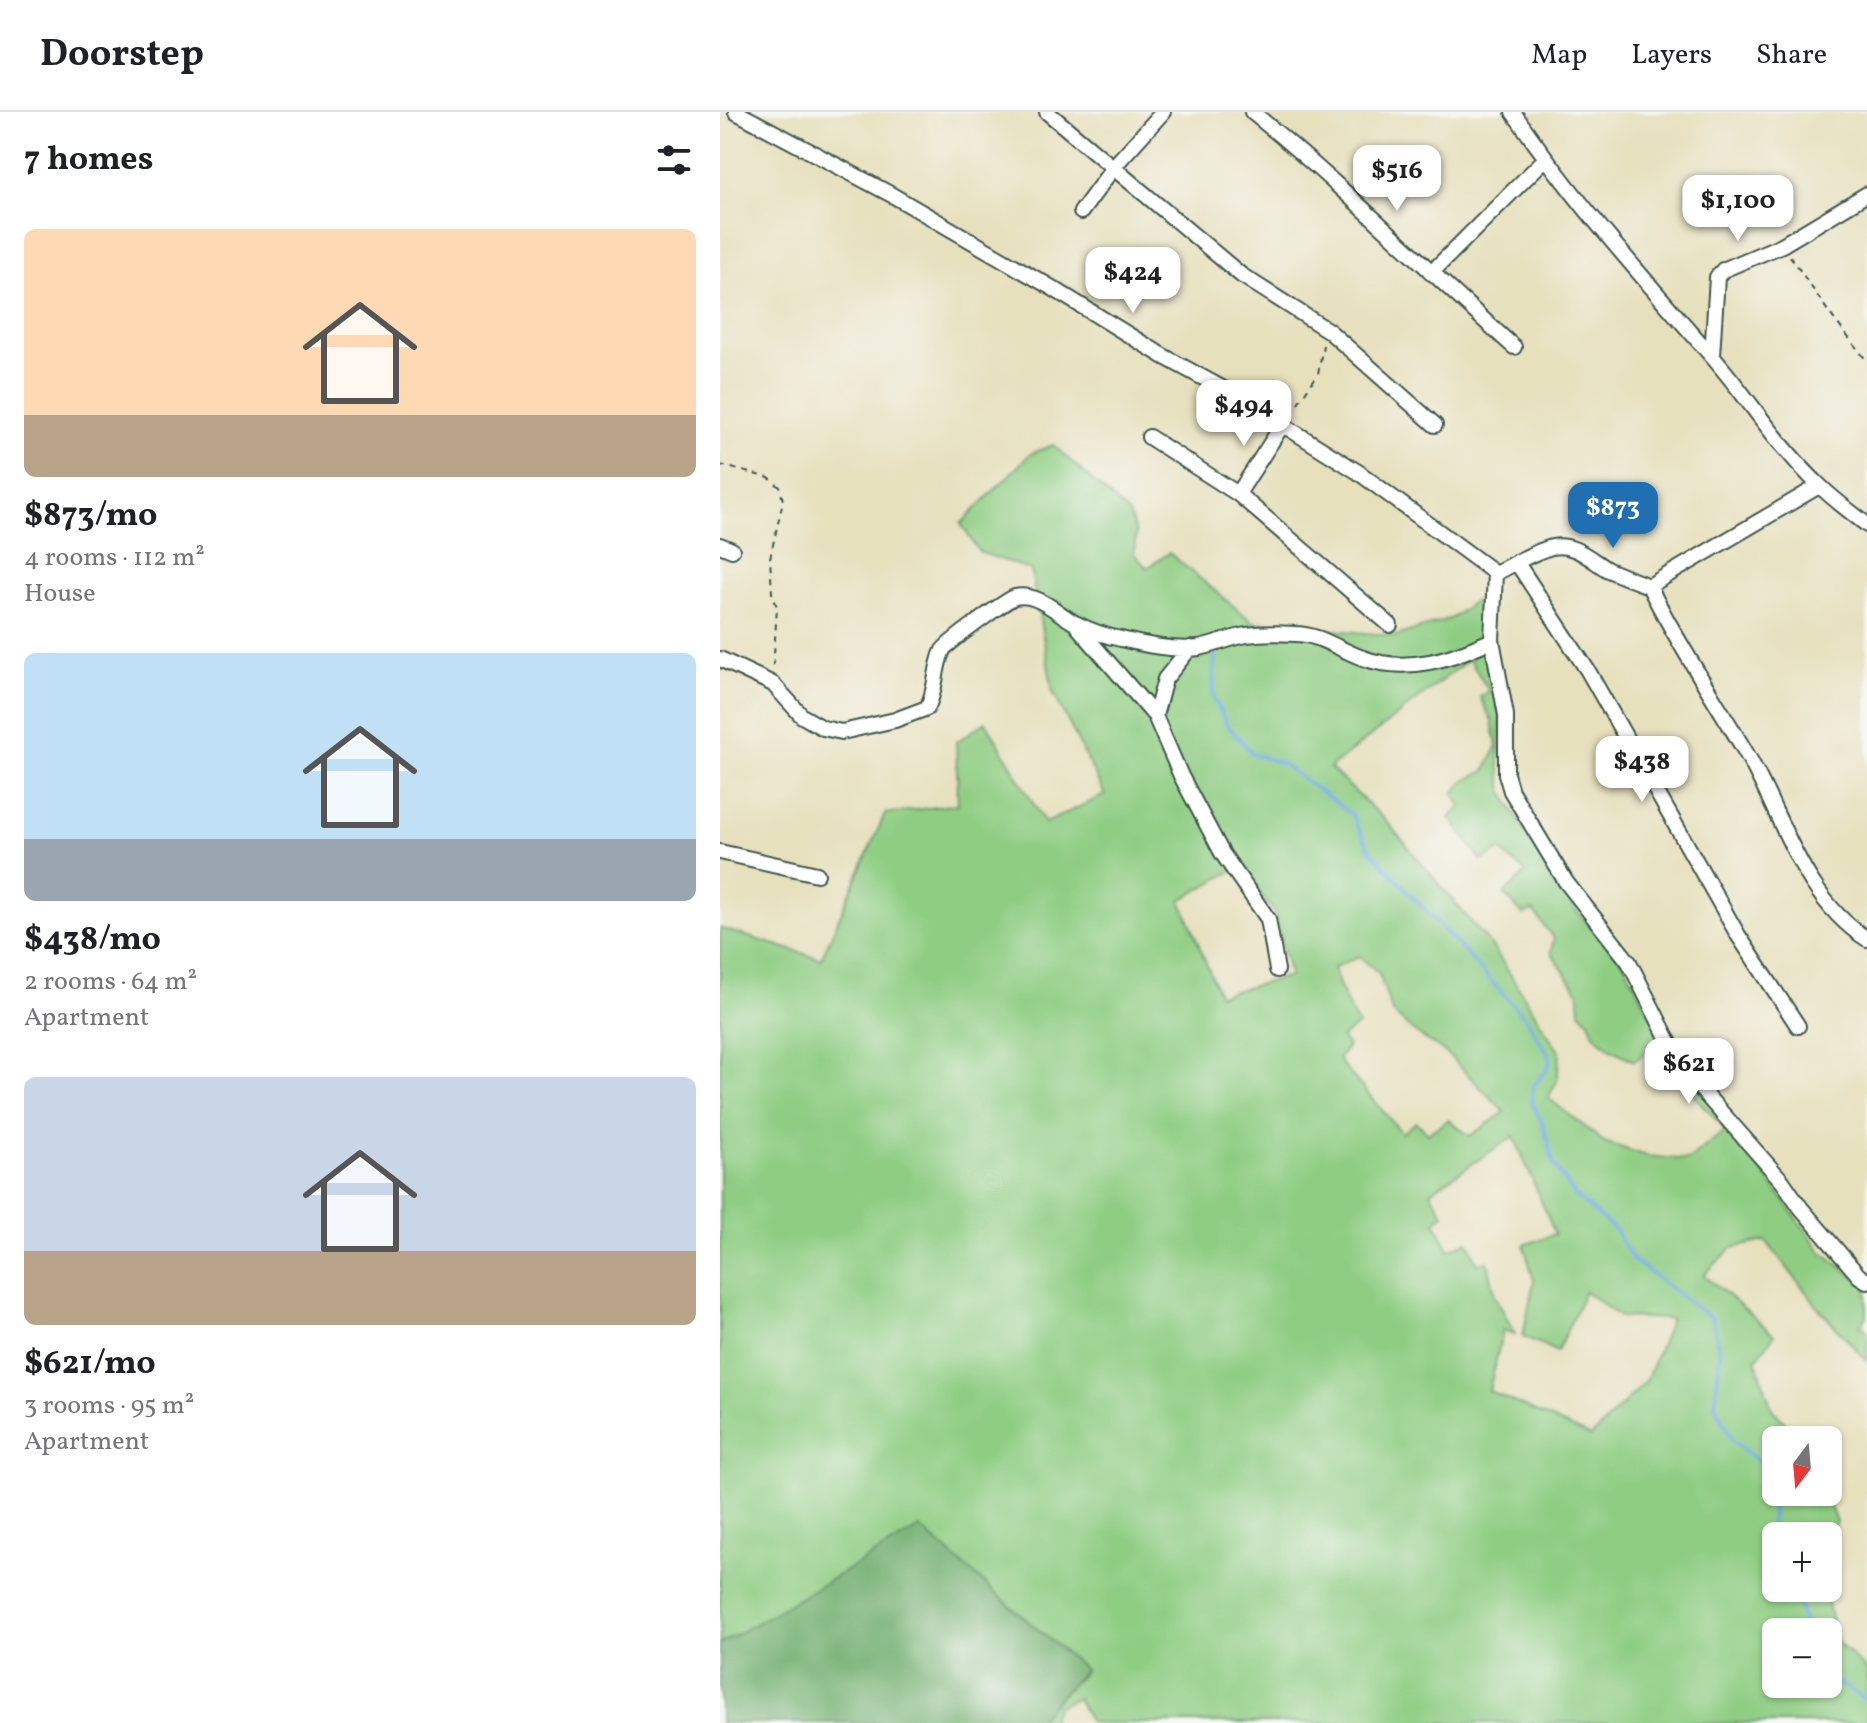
<!DOCTYPE html>
<html lang="en">
<head>
<meta charset="utf-8">
<style>
	:root { --surface:#fff; --page:#f2f2f2; --text:#202124; --muted:#757577; --line:#e0e0e0; --accent:#1f6fb2 }
	body { margin:0; font-family:Vollkorn,serif; background:var(--page); color:var(--text); height:100vh; display:flex; flex-direction:column; font-size:30px; white-space:nowrap }
	* { box-sizing:border-box; margin:0 }
	p { font-size:26px; color:var(--muted) }
	.icon { flex:none; width:44px; height:44px; fill:none; stroke:currentColor; stroke-width:2; stroke-linecap:round; stroke-linejoin:round }
	.map { position:relative; flex:1; overflow:hidden }
	.drawer { display:flex; flex-direction:column; background:var(--surface); width:720px }
	.drawer>* { flex:none }
	.needle { width:52px; rotate:196deg }
	.tools { position:absolute; left:1042px; top:1314px; display:grid; gap:16px }
	.tools a { display:grid; place-items:center; width:80px; height:80px; border-radius:12px; background:var(--surface); box-shadow:0 2px 6px #0004; font-size:40px }
	.price { position:absolute; translate:-50% -68px; padding:0 18px; border-radius:16px; background:#fff; color:#222; font-size:26px; line-height:52px; filter:drop-shadow(0 2px 4px #0008) }
	.price::after { content:''; position:absolute; left:50%; top:48px; width:24px; height:18px; margin-left:-12px; background:inherit; clip-path:polygon(0 0,100% 0,50% 100%) }
	.price.on { background:var(--accent); color:#fff }
	ul { padding:0; list-style:none }
	li { display:grid; align-content:center; gap:16px; height:424px; padding:0 24px }
	li span { display:grid; place-items:center; height:248px; border-radius:12px; color:#555 }
	li>.icon { margin-inline-start:auto }
	span .icon { width:144px; height:144px; fill:#fffc; stroke-width:1 }
	li b { font-size:34px }
	h2 { display:flex; justify-content:space-between; align-items:center; height:96px; padding:0 24px; font-size:34px }
	header { display:flex; align-items:center; gap:48px; box-sizing:border-box; height:112px; padding:0 40px; background:var(--surface); border-bottom:2px solid var(--line) }
	header strong { font-size:38px }
	nav { display:flex; gap:44px; margin-inline-start:auto; font-size:28px }
	main { display:flex; flex:1; min-height:0 }
	.map>svg:first-child { display:block }
	.green { fill:#8fcd83; stroke:#57855c; stroke-width:2; fill-rule:evenodd }
	.forest { fill:#73b071; stroke:#497652; stroke-width:2 }
	.lines { fill:none; stroke-linecap:round; stroke-linejoin:round }
	.stream { stroke:#73aae2; stroke-width:4 }
	.minor-casing { stroke:#3d5549; stroke-width:18 }
	.path { stroke:#3d5549; stroke-width:2; stroke-dasharray:6 6; stroke-linecap:butt }
	.minor { stroke:#fff; stroke-width:14 }
</style>
</head>
<body>
<header>
<strong>Doorstep</strong>
<nav><a>Map</a><a>Layers</a><a>Share</a></nav>
</header>
<main>
<section class="drawer">
<h2>7 homes<svg class="icon" aria-label="filters" viewBox="0 0 24 24"><path d="M4 7h16M4 17h16"/><circle cx="9" cy="7" r="2"/><circle cx="15" cy="17" r="2"/></svg></h2>
<ul>
<li><span style="background:linear-gradient(#ffd9b3 75%,#b9a48a 0)"><svg class="icon" aria-label="home" viewBox="0 0 24 24"><path d="M3 11l9-7 9 7M6 9v11h12V9"/></svg></span><div><b>$873/mo</b><p>4 rooms · 112 m²</p><p>House</p></div></li>
<li><span style="background:linear-gradient(#bfe0f5 75%,#9aa5b1 0)"><svg class="icon" aria-label="home" viewBox="0 0 24 24"><path d="M3 11l9-7 9 7M6 9v11h12V9"/></svg></span><div><b>$438/mo</b><p>2 rooms · 64 m²</p><p>Apartment</p></div></li>
<li><span style="background:linear-gradient(#c9d6e8 70%,#b9a48a 0)"><svg class="icon" aria-label="home" viewBox="0 0 24 24"><path d="M3 11l9-7 9 7M6 9v11h12V9"/></svg></span><div><b>$621/mo</b><p>3 rooms · 95 m²</p><p>Apartment</p></div></li>
</ul>
</section>
<div class="map">
<svg width="1147" height="1611" viewBox="0 0 1147 1611">
	<rect width="100%" height="100%" fill="#f6f6f2"/>
	<filter id="ink" filterUnits="userSpaceOnUse"><feTurbulence type="fractalNoise" baseFrequency=".0125" numOctaves="2"/><feDisplacementMap in="SourceGraphic" scale="16" xChannelSelector="R" yChannelSelector="G"/><feConvolveMatrix kernelMatrix="1 2 1 2 8 2 1 2 1" color-interpolation-filters="sRGB"/></filter>
	<filter id="wash" filterUnits="userSpaceOnUse"><feTurbulence type="fractalNoise" baseFrequency=".006" numOctaves="4" result="noise"/><feDisplacementMap in="SourceGraphic" scale="32" xChannelSelector="R" yChannelSelector="G"/><feGaussianBlur stdDeviation="1.8" result="paint"/><feColorMatrix in="noise" values="0 0 0 0 0 0 0 0 0 0 0 0 0 0 0 0 0 1.4 0 .05"/><feComposite in="paint" operator="in"/></filter>
	<g filter="url(#wash)">
		<rect width="100%" height="100%" fill="#e7e0bd"/>
		<path class="green" d="M 333,333 L 409,402 L 416,422 L 414,442 L 427,456 L 449,441 L 533,510 L 676,524 L 732,506 L 754,489 L 763,496 L 767,551 L 780,606 L 779,652 L 783,679 L 808,725 L 856,799 L 904,851 L 939,919 L 1101,1139 L 1147,1175 L 1147,1205 L 1140,1213 L 1147,1218 L 1147,1249 L 1102,1200 L 1046,1129 L 1012,1136 L 984,1163 L 1054,1223 L 1036,1248 L 1052,1297 L 1082,1328 L 1056,1328 L 1056,1380 L 1104,1380 L 1116,1410 L 1108,1447 L 1108,1424 L 1056,1424 L 1056,1476 L 1104,1476 L 1117,1530 L 1147,1559 L 1147,1611 L 370,1611 L 357,1586 L 337,1594 L 330,1611 L 314,1611 L 365,1558 L 200,1416 L 0,1532 L 0,816 L 101,847 L 165,702 L 238,692 L 236,630 L 266,610 L 325,711 L 385,683 L 333,580 L 311,458 L 259,440 L 241,412 L 310,342 ZM 749,547 L 769,579 L 760,585 L 772,609 L 777,635 L 765,659 L 744,669 L 734,681 L 741,694 L 730,706 L 762,749 L 780,738 L 806,761 L 784,782 L 803,803 L 813,799 L 834,827 L 831,840 L 859,881 L 860,899 L 869,909 L 874,922 L 891,937 L 914,949 L 940,930 L 975,985 L 1006,1018 L 968,1048 L 927,1044 L 884,1030 L 828,986 L 837,969 L 840,941 L 774,837 L 667,710 L 610,656 ZM 519,755 L 554,800 L 570,864 L 499,883 L 461,788 ZM 639,844 L 659,861 L 672,900 L 693,919 L 727,942 L 785,1000 L 750,1024 L 728,1008 L 708,1021 L 696,1010 L 682,1021 L 618,948 L 628,934 L 621,926 L 638,913 L 625,888 L 613,856 ZM 794,1024 L 835,1122 L 804,1133 L 814,1168 L 803,1224 L 837,1240 L 865,1179 L 900,1205 L 951,1207 L 926,1269 L 871,1325 L 769,1279 L 783,1218 L 795,1222 L 775,1183 L 768,1150 L 758,1152 L 748,1129 L 729,1138 L 715,1109 L 724,1102 L 710,1080 ZM 1056,1520 L 1108,1520 L 1108,1572 L 1056,1572 Z"/>
		<path class="forest" d="M 200,1416 L 365,1558 L 314,1611 L 0,1611 L 0,1532 Z"/>
		<g class="lines">
			<path class="stream" d="M 495,542 L 493,584 L 507,613 L 533,642 L 561,651 L 631,702 L 649,737 L 808,909 L 830,945 L 828,957 L 814,973 L 811,990 L 823,1012 L 834,1053 L 856,1085 L 895,1118 L 913,1148 L 992,1207 L 1000,1240 L 995,1294 L 1013,1329 L 1044,1354 L 1053,1376 L 1051,1421 L 1056,1464
				M 1065,1476 L 1079,1494 L 1086,1520
				M 1108,1559 L 1116,1570 L 1147,1588"/>
		</g>
	</g>
	<g filter="url(#ink)">
		<g class="lines">
			<g class="minor-casing">
				<path id="minor" d="M 16,0 L 172,83 L 334,177 L 443,244 L 522,287 L 638,360 L 775,461
					M 327,0 L 521,163 L 609,219 L 715,313
					M 532,0 C 623,74 706,157 794,235
					M 793,0 C 852,86 921,164 990,242 C 1028,285 1058,335 1100,374 C 1114,388 1131,400 1147,413
					M 361,100 L 396,52 L 443,0
					M 711,161 L 825,47
					M 992,244 L 997,165 L 1003,158 L 1062,133 L 1147,82
					M 429,325 L 518,382 L 670,513
					M 1099,374 L 929,474 C 915,469 902,464 888,458 C 871,448 854,430 832,435 C 812,440 793,453 775,461 L 772,528 L 786,603 L 786,662 L 791,679 L 846,770 L 909,850 L 963,957 L 1063,1070 L 1081,1096 L 1139,1164 L 1147,1169
					M 518,382 L 563,312
					M 0,433 L 12,438
					M 797,451 L 868,559 L 1018,823 L 1078,914
					M 929,474 C 957,531 993,584 1025,639 C 1062,702 1082,786 1147,827
					M 357,514 L 435,604 L 461,664 L 502,741 L 548,807 L 557,858
					M 0,547 L 53,572 L 82,604 L 103,616 L 122,620 L 175,608 L 207,596 C 217,578 214,557 223,538 C 225,533 289,486 295,485 C 317,480 337,501 355,511 C 369,518 385,524 401,527 C 425,533 453,539 479,536 C 495,533 510,526 526,523 C 541,521 559,521 575,522 C 600,522 619,538 643,546 C 687,562 731,547 772,528
					M 435,604 L 445,567 L 470,536
					M 0,740 L 97,762"/>
			</g>
			<path class="path" d="M 1070,144 L 1110,202 L 1147,249
				M 571,301 L 598,262 L 603,233
				M 0,353 L 49,366 L 60,375 L 63,389 L 50,446 L 52,481 L 57,495 L 53,558"/>
			<use href="#minor" class="minor"/>
		</g>
	</g>
</svg>
<div class="tools">
<a><svg class="needle" viewBox="-14 -14 28 28"><path d="M0-13l5 13h-10z" fill="#e53935"/><path d="M0 13l5-13h-10z" fill="#757577"/></svg></a>
<a>+</a>
<a>−</a>
</div>
<b class="price" style="left:677px;top:101px">$516</b>
<b class="price" style="left:1018px;top:131px">$1,100</b>
<b class="price" style="left:413px;top:203px">$424</b>
<b class="price" style="left:524px;top:336px">$494</b>
<b class="price on" style="left:893px;top:438px">$873</b>
<b class="price" style="left:922px;top:692px">$438</b>
<b class="price" style="left:969px;top:994px">$621</b>
</div>
</main>
</body>
</html>
